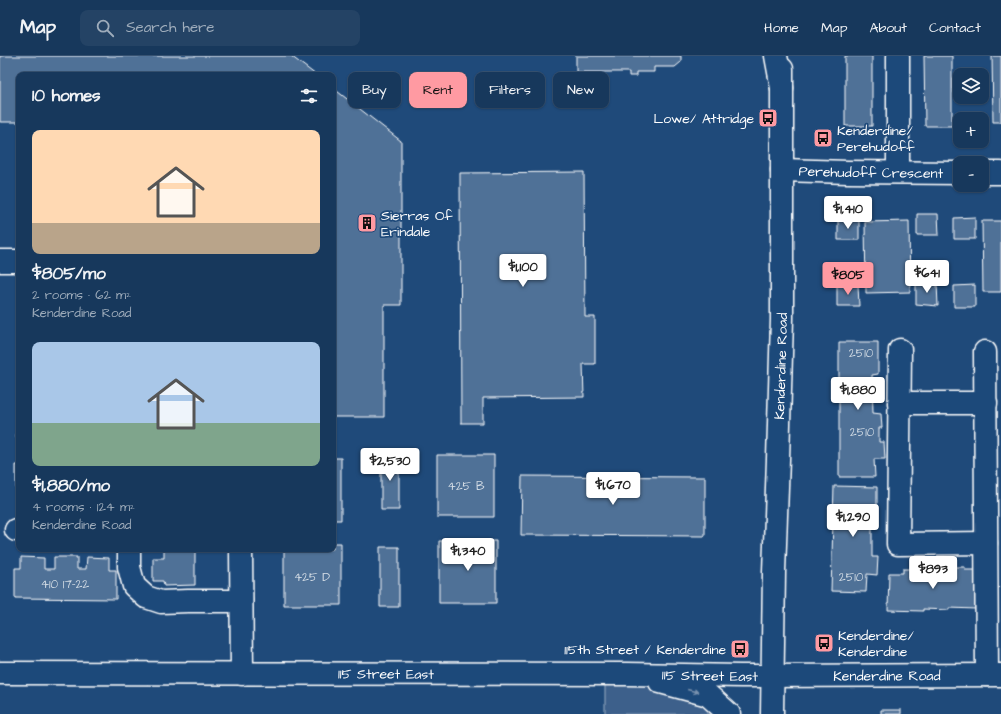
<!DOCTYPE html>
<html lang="en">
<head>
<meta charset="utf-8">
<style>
	:root { --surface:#17385c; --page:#244365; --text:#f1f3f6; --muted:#9eacbb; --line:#365272; --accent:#ff9aa2 }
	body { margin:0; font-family:"Architects Daughter",sans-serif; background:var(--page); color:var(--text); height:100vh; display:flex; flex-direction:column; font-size:15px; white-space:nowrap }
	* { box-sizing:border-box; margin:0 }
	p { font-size:13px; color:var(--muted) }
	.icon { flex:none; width:22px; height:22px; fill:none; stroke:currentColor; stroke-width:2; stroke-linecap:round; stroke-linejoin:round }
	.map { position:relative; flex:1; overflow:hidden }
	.drawer { position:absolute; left:16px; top:16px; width:320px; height:480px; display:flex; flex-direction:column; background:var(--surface); border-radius:8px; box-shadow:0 1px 3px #0004,0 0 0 1px var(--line) }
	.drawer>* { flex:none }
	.banner { position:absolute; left:348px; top:16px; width:380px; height:36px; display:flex; gap:8px }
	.buttons { position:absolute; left:953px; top:12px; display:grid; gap:8px }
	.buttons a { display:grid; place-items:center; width:36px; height:36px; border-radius:8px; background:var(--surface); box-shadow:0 1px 3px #0004,0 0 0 1px var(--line); font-size:20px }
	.price { position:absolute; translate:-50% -34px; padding:0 9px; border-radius:4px; background:#fff; color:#222; font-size:13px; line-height:26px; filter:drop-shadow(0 1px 2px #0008) }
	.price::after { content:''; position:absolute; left:50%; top:24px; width:12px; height:9px; margin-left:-6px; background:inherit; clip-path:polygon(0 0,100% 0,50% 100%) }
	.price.on { background:var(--accent); color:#111 }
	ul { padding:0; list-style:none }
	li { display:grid; align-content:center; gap:8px; height:212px; padding:0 16px }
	li span { display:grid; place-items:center; height:124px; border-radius:8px; color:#555 }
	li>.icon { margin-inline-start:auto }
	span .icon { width:72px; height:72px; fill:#fffc; stroke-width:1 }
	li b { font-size:17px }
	h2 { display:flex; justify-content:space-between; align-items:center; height:48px; padding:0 16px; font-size:17px }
	.pill { padding:0 14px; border-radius:8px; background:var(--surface); box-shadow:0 1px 3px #0004,0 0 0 1px var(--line); font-size:14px; line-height:36px }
	.pill.on { background:var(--accent); color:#111 }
	header { display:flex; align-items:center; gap:24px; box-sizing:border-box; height:56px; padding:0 20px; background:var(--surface); border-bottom:1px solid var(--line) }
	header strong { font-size:19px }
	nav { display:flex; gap:22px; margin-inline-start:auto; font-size:14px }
	.search { width:280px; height:36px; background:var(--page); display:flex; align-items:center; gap:10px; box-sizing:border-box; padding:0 14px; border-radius:8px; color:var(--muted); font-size:15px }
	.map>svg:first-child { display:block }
	.green { fill:#3c618b; stroke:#9eb0c5 }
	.building { fill:#507197; stroke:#fff }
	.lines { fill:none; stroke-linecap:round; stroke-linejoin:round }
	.minor-casing { stroke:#fff; stroke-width:25 }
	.major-casing { stroke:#fff; stroke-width:25 }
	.minor { stroke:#1f4a7a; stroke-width:22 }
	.major { stroke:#1f4a7a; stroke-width:22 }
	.oneway { fill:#7992af }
	.labels { text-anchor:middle; stroke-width:3.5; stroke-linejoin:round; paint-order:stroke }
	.number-label { font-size:12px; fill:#d3dce5 }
	.poi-label { font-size:14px; fill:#fff; stroke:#1f4a7a; text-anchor:start }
	.street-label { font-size:14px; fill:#fff; stroke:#1f4a7a }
</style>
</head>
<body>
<header>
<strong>Map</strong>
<div class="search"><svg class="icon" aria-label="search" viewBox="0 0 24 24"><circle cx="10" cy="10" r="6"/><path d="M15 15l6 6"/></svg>Search here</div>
<nav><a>Home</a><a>Map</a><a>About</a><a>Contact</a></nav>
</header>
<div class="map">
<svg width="1001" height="658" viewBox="0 0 1001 658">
	<rect width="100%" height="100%" fill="#1f4a7a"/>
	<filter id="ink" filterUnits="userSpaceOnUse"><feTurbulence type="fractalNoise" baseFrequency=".025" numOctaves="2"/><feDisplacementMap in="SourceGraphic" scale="8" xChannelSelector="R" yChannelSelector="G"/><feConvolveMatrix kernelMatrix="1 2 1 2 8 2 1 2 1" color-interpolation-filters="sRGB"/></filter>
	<g filter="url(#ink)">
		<path class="green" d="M 605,618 L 628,618 L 728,658 L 605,658 Z"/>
		<path class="building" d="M 0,0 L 291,0 L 316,19 L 19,19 L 19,66 L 0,66 Z
			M 576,0 L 681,0 L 681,6 L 675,11 L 654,11 L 654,16 L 636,16 L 636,20 L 629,20 L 629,16 L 576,16 Z
			M 845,0 L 872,0 L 872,70 L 845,70 Z
			M 924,0 L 952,0 L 952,70 L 925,70 Z
			M 992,0 L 1001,0 L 1001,66 L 993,66 Z
			M 333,32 L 401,85 L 401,249 L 384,249 L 384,361 L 333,361 Z
			M 584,116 L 585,261 L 595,261 L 595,308 L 583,308 L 584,341 L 483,342 L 483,367 L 461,367 L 460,117 Z
			M 917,158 L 938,158 L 939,179 L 917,179 Z
			M 975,161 L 975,183 L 954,183 L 954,162 Z
			M 838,163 L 859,163 L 859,184 L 838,184 Z
			M 909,165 L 910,236 L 866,237 L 865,166 Z
			M 982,165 L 1001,165 L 1001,236 L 983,236 Z
			M 916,227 L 937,227 L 938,250 L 916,248 Z
			M 837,229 L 858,229 L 859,250 L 837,250 Z
			M 975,229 L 975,251 L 954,251 L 954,230 Z
			M 17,253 L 19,253 L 19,283 L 17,283 Z
			M 839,286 L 878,286 L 878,318 L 872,319 L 873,357 L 881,358 L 882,372 L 879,372 L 879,386 L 884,386 L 885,403 L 874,403 L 875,421 L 839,421 Z
			M 17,352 L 19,352 L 19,382 L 16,382 Z
			M 381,399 L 399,399 L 399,454 L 381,454 Z
			M 437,399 L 494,399 L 494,461 L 437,461 Z
			M 333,402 L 341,402 L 341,464 L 333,464 Z
			M 16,409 L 19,409 L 19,438 L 16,438 Z
			M 522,420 L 705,421 L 705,480 L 521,479 Z
			M 834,430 L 877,431 L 877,464 L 872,464 L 872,501 L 878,501 L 877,519 L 867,518 L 866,536 L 831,535 Z
			M 439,485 L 496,485 L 496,547 L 439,547 Z
			M 333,487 L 341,487 L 341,549 L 284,549 L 284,493 L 333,493 Z
			M 380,491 L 399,491 L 399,551 L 380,551 Z
			M 164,493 L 195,493 L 195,529 L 164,530 L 163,525 L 153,525 L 153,502 L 164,502 Z
			M 21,501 L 44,502 L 44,513 L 54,513 L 54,501 L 77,501 L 77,513 L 86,513 L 87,501 L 109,502 L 109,514 L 116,514 L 116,543 L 15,542 L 15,512 L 21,512 Z
			M 946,511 L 965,511 L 965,514 L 976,514 L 976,553 L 949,552 L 949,554 L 923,553 L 923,555 L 888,554 L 889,517 L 903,517 L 903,513 L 922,513 L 922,515 L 931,515 L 931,513 L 946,513 Z
			M 881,654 L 901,654 L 901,658 L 881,658 Z"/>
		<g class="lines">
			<g class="minor-casing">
				<g id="minor">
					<path id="s1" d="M 782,114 L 848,116 L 960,117"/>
					<path d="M 898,116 L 898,0"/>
					<path d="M 982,117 L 1001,117"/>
					<path d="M 0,205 L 19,205"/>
					<path d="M 900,294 L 898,488 L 986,487"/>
					<path d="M 985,296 L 987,619"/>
					<path d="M 899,347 L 986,347"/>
					<path d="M 16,474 L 19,474"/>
					<path d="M 129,493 L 129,511 L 134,530 L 146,541 L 161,546 L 188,545 L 241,545"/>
					<path d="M 241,493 L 242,618"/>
					<path id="s2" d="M 0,617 L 628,618 L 741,620 L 1001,619"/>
					<path d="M 660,626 L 708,639 L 729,658"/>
					<path id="s3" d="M 772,658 L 774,516 L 778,403 L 782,263 L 782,13"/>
				</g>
			</g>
			<g class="major-casing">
				<path id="major" d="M 776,0 L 782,32"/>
			</g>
			<use href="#minor" class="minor"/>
			<use href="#major" class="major"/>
		</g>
		<defs><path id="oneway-solid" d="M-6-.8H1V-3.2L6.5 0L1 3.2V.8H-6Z"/></defs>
		<use class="oneway" href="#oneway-solid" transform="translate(693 635) rotate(15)"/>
	</g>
	<defs>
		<g id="bus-square" transform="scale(1)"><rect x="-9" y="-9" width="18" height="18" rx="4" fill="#ff9aa2" stroke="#1f4a7a"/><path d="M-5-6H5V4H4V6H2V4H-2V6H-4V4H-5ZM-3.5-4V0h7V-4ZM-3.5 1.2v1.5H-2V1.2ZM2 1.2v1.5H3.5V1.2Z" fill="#111"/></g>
		<g id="building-square" transform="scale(1)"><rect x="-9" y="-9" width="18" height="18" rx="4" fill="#ff9aa2" stroke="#1f4a7a"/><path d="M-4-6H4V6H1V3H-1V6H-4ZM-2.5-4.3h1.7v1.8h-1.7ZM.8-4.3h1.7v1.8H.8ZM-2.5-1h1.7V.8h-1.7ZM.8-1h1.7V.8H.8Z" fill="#111"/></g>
	</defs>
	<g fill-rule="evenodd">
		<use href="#bus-square" x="768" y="62"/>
		<use href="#bus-square" x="823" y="82"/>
		<use href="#building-square" x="367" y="167"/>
		<use href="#bus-square" x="824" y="587"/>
		<use href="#bus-square" x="740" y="593"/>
	</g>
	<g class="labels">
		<g class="number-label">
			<text x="861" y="301">2510</text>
			<text x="862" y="380">2510</text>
			<text x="466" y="434">425 B</text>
			<text x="312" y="525">425 D</text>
			<text x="851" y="525">2510</text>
			<text x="65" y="532">410 17-22</text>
		</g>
		<g class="poi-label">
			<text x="754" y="67" text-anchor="end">Lowe/ Attridge</text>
			<text x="837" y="79">Kenderdine/<tspan x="837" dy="16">Perehudoff</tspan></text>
			<text x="381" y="164">Sierras Of<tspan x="381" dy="16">Erindale</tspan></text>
			<text x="838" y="584">Kenderdine/<tspan x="838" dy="16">Kenderdine</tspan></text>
			<text x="726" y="598" text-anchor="end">115th Street / Kenderdine</text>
		</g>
		<g class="street-label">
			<text dy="5" stroke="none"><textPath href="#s1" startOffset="89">Perehudoff Crescent</textPath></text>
			<text dy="5" stroke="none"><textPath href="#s3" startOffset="348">Kenderdine Road</textPath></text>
			<text dy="5" stroke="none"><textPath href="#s2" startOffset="386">115 Street East</textPath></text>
			<text dy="5" stroke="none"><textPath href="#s2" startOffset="710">115 Street East</textPath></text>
			<text dy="5" stroke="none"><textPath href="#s2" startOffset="887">Kenderdine Road</textPath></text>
		</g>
	</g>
</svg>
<div class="buttons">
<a><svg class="icon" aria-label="layers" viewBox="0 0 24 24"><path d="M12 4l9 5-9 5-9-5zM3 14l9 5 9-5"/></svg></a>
<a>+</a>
<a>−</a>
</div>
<b class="price" style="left:848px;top:174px">$1,410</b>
<b class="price" style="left:523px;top:232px">$1,100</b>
<b class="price" style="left:927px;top:238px">$641</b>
<b class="price on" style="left:848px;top:240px">$805</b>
<b class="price" style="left:858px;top:355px">$1,880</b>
<b class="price" style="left:390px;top:426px">$2,530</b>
<b class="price" style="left:613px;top:450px">$1,670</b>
<b class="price" style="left:853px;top:482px">$1,290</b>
<b class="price" style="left:468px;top:516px">$1,340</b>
<b class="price" style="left:933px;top:534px">$893</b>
<div class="banner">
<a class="pill">Buy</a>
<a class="pill on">Rent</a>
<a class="pill">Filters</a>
<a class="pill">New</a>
</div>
<section class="drawer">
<h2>10 homes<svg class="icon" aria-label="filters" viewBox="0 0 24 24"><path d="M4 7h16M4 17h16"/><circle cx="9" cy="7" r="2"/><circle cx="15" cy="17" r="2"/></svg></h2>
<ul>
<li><span style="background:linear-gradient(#ffd9b3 75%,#b9a48a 0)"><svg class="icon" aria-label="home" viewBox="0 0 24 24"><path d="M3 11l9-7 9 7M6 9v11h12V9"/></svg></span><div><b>$805/mo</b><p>2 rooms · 62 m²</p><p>Kenderdine Road</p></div></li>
<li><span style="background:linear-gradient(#a9c7e8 65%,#7fa58c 0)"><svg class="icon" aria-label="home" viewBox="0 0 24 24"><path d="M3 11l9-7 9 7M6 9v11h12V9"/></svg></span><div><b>$1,880/mo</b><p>4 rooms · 124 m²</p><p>Kenderdine Road</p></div></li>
</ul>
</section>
</div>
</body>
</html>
